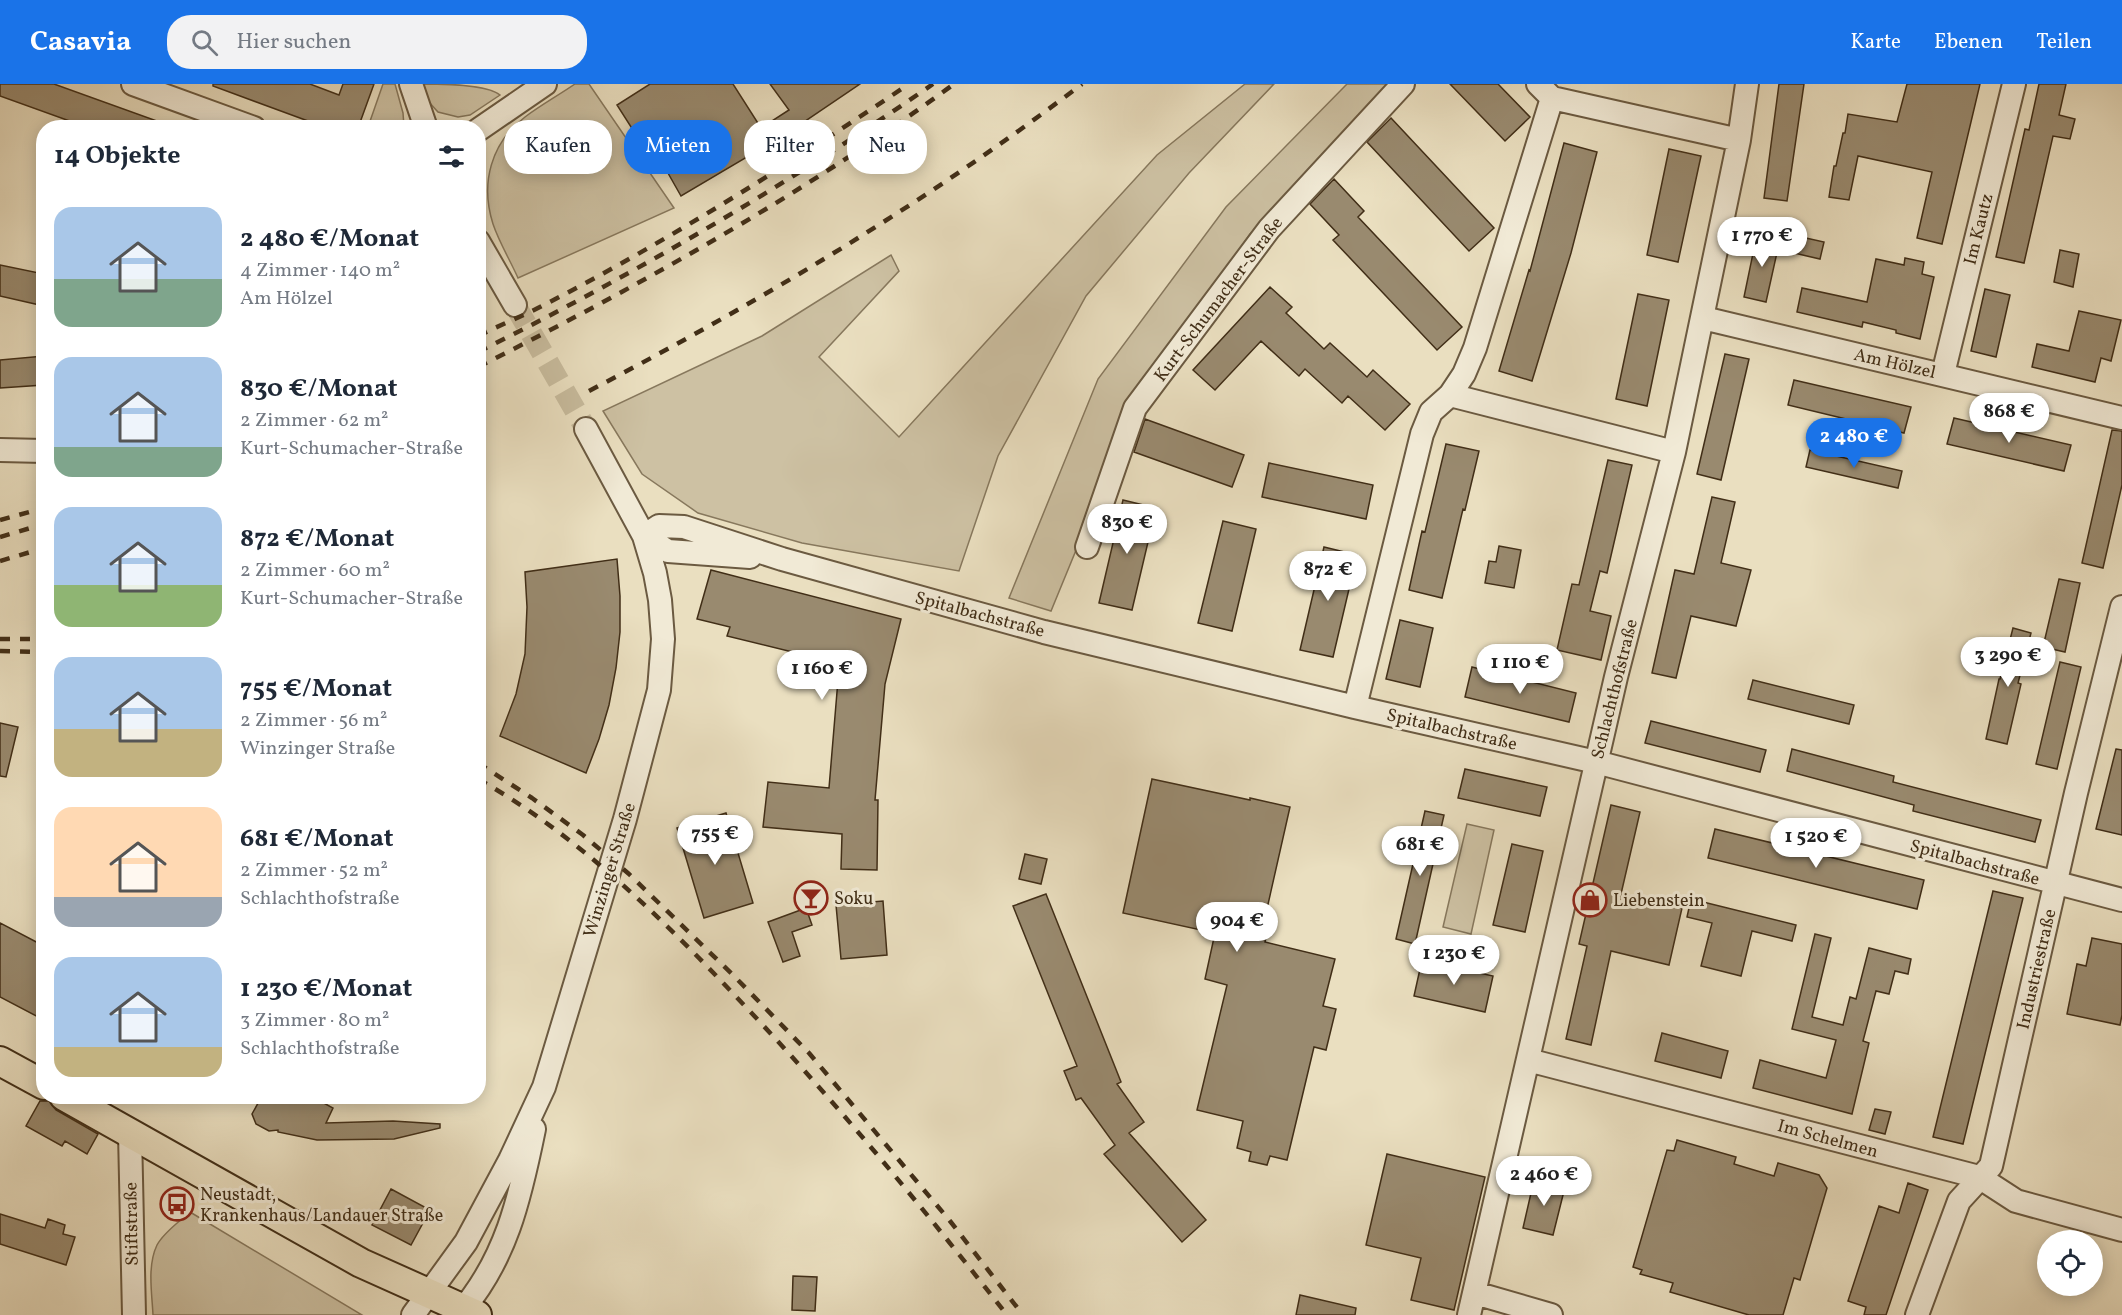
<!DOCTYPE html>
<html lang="de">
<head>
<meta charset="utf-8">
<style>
	:root { --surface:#fff; --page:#f2f2f3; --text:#1f2937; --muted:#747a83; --accent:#1a73e8 }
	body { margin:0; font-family:Vollkorn,serif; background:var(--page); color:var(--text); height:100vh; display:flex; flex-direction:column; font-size:22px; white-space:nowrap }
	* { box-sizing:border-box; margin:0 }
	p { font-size:20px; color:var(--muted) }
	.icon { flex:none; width:33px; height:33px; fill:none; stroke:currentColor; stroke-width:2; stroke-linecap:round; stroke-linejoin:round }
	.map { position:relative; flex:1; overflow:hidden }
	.drawer { position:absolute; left:36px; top:36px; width:450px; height:984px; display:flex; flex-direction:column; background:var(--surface); border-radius:24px; box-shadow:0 3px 15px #0003 }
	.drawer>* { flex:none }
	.hud { position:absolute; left:504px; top:36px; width:570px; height:54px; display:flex; gap:12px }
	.fabs { position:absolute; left:2037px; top:1146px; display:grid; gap:12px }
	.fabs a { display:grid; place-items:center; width:66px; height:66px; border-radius:50%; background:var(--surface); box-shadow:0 3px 15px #0003; font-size:30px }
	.price { position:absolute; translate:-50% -51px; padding:0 14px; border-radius:21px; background:#fff; color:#222; font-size:20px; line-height:39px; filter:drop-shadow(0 2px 3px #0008) }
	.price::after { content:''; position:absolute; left:50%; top:36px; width:18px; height:14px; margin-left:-9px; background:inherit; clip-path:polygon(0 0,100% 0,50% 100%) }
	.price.current { background:var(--accent); color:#fff }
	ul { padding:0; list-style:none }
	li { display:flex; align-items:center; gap:18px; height:150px; padding:0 18px }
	li span { display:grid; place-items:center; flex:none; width:168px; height:120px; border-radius:18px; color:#555 }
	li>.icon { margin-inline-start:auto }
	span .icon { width:72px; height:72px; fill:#fffc; stroke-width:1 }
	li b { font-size:26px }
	h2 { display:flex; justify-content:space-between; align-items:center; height:72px; padding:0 18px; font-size:26px }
	.tag { padding:0 21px; border-radius:24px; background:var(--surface); box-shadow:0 3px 15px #0003; font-size:21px; line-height:54px }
	.tag.current { background:var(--accent); color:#fff }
	header { display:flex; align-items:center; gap:36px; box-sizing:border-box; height:84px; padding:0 30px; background:var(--accent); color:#fff }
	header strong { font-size:28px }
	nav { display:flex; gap:33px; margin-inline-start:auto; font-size:21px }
	.search { width:420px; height:54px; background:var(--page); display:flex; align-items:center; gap:15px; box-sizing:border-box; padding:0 21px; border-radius:24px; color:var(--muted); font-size:22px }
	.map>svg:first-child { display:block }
	.green { fill:#cdc1a3; stroke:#87785d; stroke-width:1.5 }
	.building { fill:#998a6f; stroke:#412e17; stroke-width:1.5 }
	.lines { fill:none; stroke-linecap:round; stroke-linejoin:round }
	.minor-tunnel { stroke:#c8bc9e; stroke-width:22; stroke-dasharray:22 11; stroke-linecap:butt }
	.minor-casing { stroke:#6b5a41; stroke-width:26 }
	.major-casing { stroke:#412e17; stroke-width:32 }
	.minor { stroke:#f1ead6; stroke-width:22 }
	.major { stroke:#eadfc0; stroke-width:28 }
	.rail { stroke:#412e17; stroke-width:4.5; stroke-dasharray:10 10; stroke-linecap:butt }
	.labels { text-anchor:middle; stroke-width:6; stroke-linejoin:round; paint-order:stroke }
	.street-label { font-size:18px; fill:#412e17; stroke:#f1ead6 }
	.poi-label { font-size:18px; fill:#412e17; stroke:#f1ead6; text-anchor:start }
</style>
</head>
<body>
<header>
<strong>Casavia</strong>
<div class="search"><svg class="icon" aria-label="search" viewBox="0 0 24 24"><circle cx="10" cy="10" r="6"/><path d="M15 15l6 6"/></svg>Hier suchen</div>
<nav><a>Karte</a><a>Ebenen</a><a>Teilen</a></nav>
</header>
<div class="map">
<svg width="2122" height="1231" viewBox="0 0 2122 1231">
	<rect width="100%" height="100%" fill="#eadfc0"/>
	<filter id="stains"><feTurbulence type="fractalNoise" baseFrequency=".00333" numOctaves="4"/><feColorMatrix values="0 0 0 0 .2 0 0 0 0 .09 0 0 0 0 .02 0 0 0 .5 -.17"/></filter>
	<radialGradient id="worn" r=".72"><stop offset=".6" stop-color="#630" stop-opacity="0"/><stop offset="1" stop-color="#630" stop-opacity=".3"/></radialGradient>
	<path class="green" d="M 383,0 L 395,0 L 403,29 L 404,43 L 368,43 Z
		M 422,0 C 442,0 487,0 500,11 L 470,31 L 458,33 L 438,28 L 428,17 Z
		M 575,0 L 589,0 L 674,124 L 518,194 C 510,176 499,158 493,140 C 480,99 491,59 525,33 C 541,21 559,11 575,0 Z
		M 1245,0 L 1274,0 L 1189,89 L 1086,212 L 998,372 L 959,487 L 802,459 L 698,429 L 642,390 L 603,327 L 762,252 L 891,171 L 899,187 L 819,273 L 899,353 L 1157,71 Z
		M 1347,0 L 1392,0 L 1250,150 L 1135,315 L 1109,386 L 1051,527 L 1009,514 L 1098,295 L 1226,123 Z
		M 1467,740 L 1494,746 L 1471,850 L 1443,843 Z
		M 190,1128 L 362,1231 L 153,1231 C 152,1209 147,1182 157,1161 C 164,1148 179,1138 190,1128 Z"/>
	<path class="building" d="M 0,0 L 54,0 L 168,41 L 168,44 L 89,44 L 0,12 Z
		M 213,0 L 310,0 L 339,11 L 343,0 L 374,0 L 358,44 L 327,44 L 213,2 Z
		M 650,0 L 733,0 L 761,44 L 789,26 L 770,0 L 860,0 L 786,50 L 681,112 L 660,75 L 654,79 L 617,21 Z
		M 1450,0 L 1498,0 L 1530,33 L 1505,57 Z
		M 1779,0 L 1804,0 L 1787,117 L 1764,114 Z
		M 1907,0 L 1980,0 L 1942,160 L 1917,154 L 1932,88 L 1858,72 L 1849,116 L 1829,113 L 1834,82 L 1836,82 L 1843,49 L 1845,49 L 1848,30 L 1897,38 Z
		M 2039,0 L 2066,0 L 2059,31 L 2075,35 L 2070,55 L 2053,52 L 2024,179 L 1996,173 L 2025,45 L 2029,46 Z
		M 1391,34 L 1494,144 L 1469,167 L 1367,58 Z
		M 1564,59 L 1597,68 L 1571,169 L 1532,297 L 1499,287 L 1529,186 L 1530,187 Z
		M 1669,65 L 1701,72 L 1678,178 L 1647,171 Z
		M 1334,95 L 1364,127 L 1358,133 L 1462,243 L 1437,266 L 1333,156 L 1339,151 L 1310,120 Z
		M 1757,150 L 1780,155 L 1766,218 L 1744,213 Z
		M 1797,152 L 1824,158 L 1820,175 L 1794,169 Z
		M 2060,166 L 2079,170 L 2073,203 L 2054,198 Z
		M 1905,174 L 1924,178 L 1922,190 L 1934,193 L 1920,255 L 1896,249 L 1896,246 L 1863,238 L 1862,243 L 1797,228 L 1802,204 L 1867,218 L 1876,175 L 1904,181 Z
		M 0,181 L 44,190 L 44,222 L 0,212 Z
		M 1270,203 L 1292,223 L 1286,229 L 1324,265 L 1330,259 L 1367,293 L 1373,286 L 1410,320 L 1385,346 L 1348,312 L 1342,319 L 1305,285 L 1299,292 L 1261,257 L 1215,306 L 1193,286 Z
		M 1985,205 L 2010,211 L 1996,273 L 1971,267 Z
		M 1638,210 L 1669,216 L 1647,322 L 1616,315 Z
		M 2079,227 L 2121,236 L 2111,277 L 2101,274 L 2095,298 L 2032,283 L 2037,260 L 2069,267 Z
		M 1725,270 L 1749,275 L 1721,396 L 1697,390 Z
		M 44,272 L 44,301 L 0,304 L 0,276 Z
		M 1794,296 L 1911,323 L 1904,349 L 1788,321 Z
		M 1954,334 L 2071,361 L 2064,387 L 1947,360 Z
		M 1145,335 L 1244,371 L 1232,403 L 1134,368 Z
		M 2112,346 L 2122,347 L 2122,401 L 2103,484 L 2082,479 Z
		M 1446,360 L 1479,367 L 1465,426 L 1463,425 L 1442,514 L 1409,506 L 1422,447 L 1425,448 Z
		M 1810,366 L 1902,387 L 1898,404 L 1806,383 Z
		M 1608,376 L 1632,381 L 1607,489 L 1600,487 L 1590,527 L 1611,532 L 1601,576 L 1557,566 L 1572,500 L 1579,501 Z
		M 1269,379 L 1373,401 L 1366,435 L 1262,413 Z
		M 1712,413 L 1735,418 L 1721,479 L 1751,486 L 1736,542 L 1691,532 L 1676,594 L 1652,589 L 1675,486 L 1694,490 Z
		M 1123,416 L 1156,424 L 1132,526 L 1099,519 Z
		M 1223,437 L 1256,445 L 1232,547 L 1198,539 Z
		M 1499,462 L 1521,466 L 1514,504 L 1485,499 L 1489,477 L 1496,478 Z
		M 1324,463 L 1357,471 L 1333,573 L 1300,566 Z
		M 617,475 L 620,512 L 620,548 L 616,584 L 609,621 L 599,655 L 586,689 L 500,652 L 516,610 L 525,570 L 527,523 L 525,488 Z
		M 711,486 L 901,535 L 885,600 L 875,716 L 878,716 L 877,786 L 841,785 L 842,750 L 763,743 L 768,698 L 829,704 L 838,596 L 829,577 L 727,552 L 730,543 L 697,535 Z
		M 2059,495 L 2080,499 L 2065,568 L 2043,563 Z
		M 1400,536 L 1433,544 L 1420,603 L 1386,595 Z
		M 2013,544 L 2031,549 L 2018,599 L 2021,600 L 2007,660 L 1986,655 L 1999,595 L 2000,595 Z
		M 2060,578 L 2081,583 L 2057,685 L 2036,680 Z
		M 1472,583 L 1576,609 L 1569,638 L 1465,613 Z
		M 1753,596 L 1854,621 L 1849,640 L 1748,615 Z
		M 1651,637 L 1766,666 L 1760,688 L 1645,659 Z
		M 0,639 L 18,643 L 6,693 L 0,692 Z
		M 1792,665 L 1894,692 L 1893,698 L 2041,736 L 2035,758 L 1913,727 L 1914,721 L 1787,687 Z
		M 2116,665 L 2122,666 L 2122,751 L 2096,745 Z
		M 1465,685 L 1547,703 L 1540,732 L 1458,714 Z
		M 1152,695 L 1250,716 L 1250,714 L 1290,723 L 1264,838 L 1269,840 L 1265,858 L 1335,875 L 1323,922 L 1336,925 L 1326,966 L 1314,963 L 1287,1076 L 1270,1072 L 1267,1081 L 1249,1077 L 1251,1068 L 1237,1064 L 1243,1037 L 1197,1026 L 1227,901 L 1205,895 L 1215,849 L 1123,829 Z
		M 1611,721 L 1640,728 L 1621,810 L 1682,824 L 1669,881 L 1611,867 L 1591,961 L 1566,955 L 1587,862 L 1579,860 Z
		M 1425,727 L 1444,731 L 1415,860 L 1396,855 Z
		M 726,729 L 753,819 L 704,834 L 677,744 Z
		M 1715,745 L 1924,796 L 1917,825 L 1708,774 Z
		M 1512,760 L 1543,767 L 1525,848 L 1493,841 Z
		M 1025,770 L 1047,775 L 1041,800 L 1019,795 Z
		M 1993,807 L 2023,814 L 1963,1060 L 1933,1053 Z
		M 1046,810 L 1121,998 L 1117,1000 L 1144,1038 L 1129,1049 L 1206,1136 L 1182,1158 L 1104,1070 L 1115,1061 L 1081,1014 L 1076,1016 L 1064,987 L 1077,982 L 1013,822 Z
		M 1691,815 L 1796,841 L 1792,857 L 1752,847 L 1741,892 L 1701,882 L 1712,839 L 1687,833 Z
		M 883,817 L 887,871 L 841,875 L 836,821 Z
		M 806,824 L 812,841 L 792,848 L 800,872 L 783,878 L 768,838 Z
		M 0,839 L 44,862 L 44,936 L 0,913 Z
		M 1815,850 L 1831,854 L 1812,933 L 1843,941 L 1850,913 L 1856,915 L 1869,864 L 1911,875 L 1908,890 L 1895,887 L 1889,910 L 1876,907 L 1863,957 L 1869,959 L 1852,1030 L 1753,1004 L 1760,976 L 1826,994 L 1836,956 L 1792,945 Z
		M 2092,854 L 2122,860 L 2122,931 L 2120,941 L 2067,930 L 2077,880 L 2086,882 Z
		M 1422,876 L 1493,892 L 1485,928 L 1414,912 Z
		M 1662,949 L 1728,967 L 1721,994 L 1655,977 Z
		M 262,1012 L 311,1012 L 333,1024 L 326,1039 L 393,1037 L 440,1040 L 440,1044 L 394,1055 L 317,1056 L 278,1048 L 278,1046 L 269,1047 L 256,1040 L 252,1030 Z
		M 40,1017 L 49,1017 L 56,1026 L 98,1050 L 87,1070 L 65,1057 L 62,1062 L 26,1042 Z
		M 1875,1025 L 1891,1028 L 1885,1050 L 1869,1046 Z
		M 1677,1056 L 1736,1073 L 1734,1080 L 1774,1092 L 1778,1079 L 1819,1091 L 1827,1104 L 1800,1196 L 1794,1194 L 1783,1231 L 1749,1231 L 1670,1208 L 1673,1199 L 1640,1190 L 1642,1186 L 1633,1183 L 1667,1066 L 1674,1067 Z
		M 1387,1070 L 1485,1093 L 1454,1226 L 1411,1216 L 1421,1174 L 1366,1161 Z
		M 1534,1096 L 1565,1103 L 1553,1151 L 1523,1144 Z
		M 1908,1099 L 1928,1106 L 1886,1231 L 1864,1231 L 1866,1223 L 1848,1217 L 1879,1122 L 1899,1129 Z
		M 391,1105 L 430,1126 L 411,1161 L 372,1141 Z
		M 0,1130 L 45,1144 L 48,1135 L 65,1141 L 63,1150 L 75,1153 L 66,1181 L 0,1160 Z
		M 793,1192 L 817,1193 L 815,1227 L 792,1226 Z
		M 1300,1211 L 1356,1224 L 1355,1231 L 1296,1231 Z"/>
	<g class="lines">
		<path class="minor-tunnel" d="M 515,221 L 586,345"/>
		<g class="minor-casing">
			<path id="minor" d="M 133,0 L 254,44
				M 411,0 L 426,44
				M 1538,0 L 1552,14 L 1739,56
				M 478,46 L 545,0
				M 478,157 L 515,221
				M 1703,234 L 2122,334
				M 1943,290 L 2014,0
				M 1450,311 L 1674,368
				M 0,366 L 44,367
				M 644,452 L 659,442 L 684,443 L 782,475 L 1044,548 L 1355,623 L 1596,678 L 2122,816
				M 644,452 L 668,467 L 750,473
				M 1087,463 L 1135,324 L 1269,145 L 1403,0
				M 1355,623 L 1422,350 L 1431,328 L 1450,311 L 1464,290 L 1475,264 L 1552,14
				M 1528,976 L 1979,1093 L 2016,1117 L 2122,1146
				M 130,1049 L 134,1231
				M 1475,1209 L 1551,1231
				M 413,1231 L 466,1158 L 510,1076 L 544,1003 L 625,735 L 659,606 L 663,555 L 660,516 L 655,489 L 644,452 L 586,345
				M 458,1231 C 506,1177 520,1114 534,1045
				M 1469,1231 L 1616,593 L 1674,368 L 1739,56 L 1747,0
				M 1917,1231 L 1959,1117 L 1991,1082 L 2076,709 L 2122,523"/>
		</g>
		<g class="major-casing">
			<path id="major" d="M 0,977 L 44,1001
				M 64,1012 L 361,1179 L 477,1231"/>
		</g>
		<use href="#minor" class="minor"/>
		<use href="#major" class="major"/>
		<path class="rail" d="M 478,252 C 500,241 523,232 544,221 C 670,156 791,79 909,0
			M 478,268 C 637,189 787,101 933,0
			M 478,283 C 643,200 805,109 954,0
			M 589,307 C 761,217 927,118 1082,0
			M 0,436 L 44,424
			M 0,453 L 44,440
			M 0,477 L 44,464
			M 0,555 L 44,555
			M 0,567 L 44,568
			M 478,679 L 532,714 L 583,751 L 629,790 L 733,891 L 809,969 L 950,1137 L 1023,1231
			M 478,695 C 578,751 665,837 743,920 C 837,1019 923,1124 1007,1231"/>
	</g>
	<defs>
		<g id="bar-ring" transform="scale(1.725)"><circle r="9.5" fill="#f1ead6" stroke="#8f2418" stroke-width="1.5"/><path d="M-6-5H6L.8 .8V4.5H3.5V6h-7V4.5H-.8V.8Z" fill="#8f2418"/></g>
		<g id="shop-ring" transform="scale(1.725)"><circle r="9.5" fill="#f1ead6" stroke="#8f2418" stroke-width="1.5"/><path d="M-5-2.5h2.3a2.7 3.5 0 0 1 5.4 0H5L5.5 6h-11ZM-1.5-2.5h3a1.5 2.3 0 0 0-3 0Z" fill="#8f2418"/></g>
		<g id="bus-ring" transform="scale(1.725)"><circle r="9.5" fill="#f1ead6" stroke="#8f2418" stroke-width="1.5"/><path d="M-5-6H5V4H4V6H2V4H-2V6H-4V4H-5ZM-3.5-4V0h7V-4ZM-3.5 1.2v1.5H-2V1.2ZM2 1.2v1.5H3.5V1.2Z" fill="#8f2418"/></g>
	</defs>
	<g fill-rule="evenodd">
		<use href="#bar-ring" x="811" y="814"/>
		<use href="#shop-ring" x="1590" y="816"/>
		<use href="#bus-ring" x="177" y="1120"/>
	</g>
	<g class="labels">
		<g class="street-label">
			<text transform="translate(1978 145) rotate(-76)" y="6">Im Kautz</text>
			<text transform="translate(1218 215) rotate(-53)" y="6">Kurt-Schumacher-Straße</text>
			<text transform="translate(1895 279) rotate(13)" y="6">Am Hölzel</text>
			<text transform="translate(980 530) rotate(15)" y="6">Spitalbachstraße</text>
			<text transform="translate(1614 605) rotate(-76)" y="6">Schlachthofstraße</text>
			<text transform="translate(1452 645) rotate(13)" y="6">Spitalbachstraße</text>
			<text transform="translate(1975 778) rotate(15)" y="6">Spitalbachstraße</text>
			<text transform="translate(609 786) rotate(-73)" y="6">Winzinger Straße</text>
			<text transform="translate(2036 885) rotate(-77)" y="6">Industriestraße</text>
			<text transform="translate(1828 1054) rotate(15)" y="6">Im Schelmen</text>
			<text transform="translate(131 1140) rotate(-91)" y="6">Stiftstraße</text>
		</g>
		<g class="poi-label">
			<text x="834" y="820">Soku</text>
			<text x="1613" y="822">Liebenstein</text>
			<text x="200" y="1116">Neustadt,<tspan x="200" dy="21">Krankenhaus/Landauer Straße</tspan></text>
		</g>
	</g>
	<rect width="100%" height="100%" filter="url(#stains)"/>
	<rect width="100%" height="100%" fill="url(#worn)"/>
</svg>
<div class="fabs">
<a><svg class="icon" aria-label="locate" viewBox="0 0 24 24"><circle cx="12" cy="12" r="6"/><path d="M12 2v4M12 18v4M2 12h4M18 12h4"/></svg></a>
</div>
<b class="price" style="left:1762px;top:184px">1 770 €</b>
<b class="price" style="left:2009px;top:360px">868 €</b>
<b class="price current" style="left:1854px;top:385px">2 480 €</b>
<b class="price" style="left:1127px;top:471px">830 €</b>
<b class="price" style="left:1328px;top:518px">872 €</b>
<b class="price" style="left:2008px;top:604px">3 290 €</b>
<b class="price" style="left:1520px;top:611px">1 110 €</b>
<b class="price" style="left:822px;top:617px">1 160 €</b>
<b class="price" style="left:715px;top:782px">755 €</b>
<b class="price" style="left:1816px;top:785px">1 520 €</b>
<b class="price" style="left:1420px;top:793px">681 €</b>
<b class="price" style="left:1237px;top:869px">904 €</b>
<b class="price" style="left:1454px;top:902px">1 230 €</b>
<b class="price" style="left:1544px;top:1123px">2 460 €</b>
<div class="hud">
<a class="tag">Kaufen</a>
<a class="tag current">Mieten</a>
<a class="tag">Filter</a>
<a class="tag">Neu</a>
</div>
<section class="drawer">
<h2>14 Objekte<svg class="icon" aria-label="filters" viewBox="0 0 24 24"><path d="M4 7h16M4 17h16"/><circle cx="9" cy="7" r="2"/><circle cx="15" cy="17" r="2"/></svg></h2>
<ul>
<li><span style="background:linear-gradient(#a9c7e8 60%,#7fa58c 0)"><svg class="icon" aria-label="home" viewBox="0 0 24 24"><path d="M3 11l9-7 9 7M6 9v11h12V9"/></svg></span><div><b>2 480 €/Monat</b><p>4 Zimmer · 140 m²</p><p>Am Hölzel</p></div></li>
<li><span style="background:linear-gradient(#a9c7e8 75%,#7fa58c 0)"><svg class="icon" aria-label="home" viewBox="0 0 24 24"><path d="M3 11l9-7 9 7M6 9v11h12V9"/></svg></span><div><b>830 €/Monat</b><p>2 Zimmer · 62 m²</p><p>Kurt-Schumacher-Straße</p></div></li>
<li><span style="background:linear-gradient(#a9c7e8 65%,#8fb573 0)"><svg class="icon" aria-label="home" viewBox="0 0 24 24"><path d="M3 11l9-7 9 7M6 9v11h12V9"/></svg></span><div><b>872 €/Monat</b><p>2 Zimmer · 60 m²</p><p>Kurt-Schumacher-Straße</p></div></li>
<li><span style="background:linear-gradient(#a9c7e8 60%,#c2b280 0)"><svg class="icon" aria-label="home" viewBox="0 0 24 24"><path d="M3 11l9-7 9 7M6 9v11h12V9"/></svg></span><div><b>755 €/Monat</b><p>2 Zimmer · 56 m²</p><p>Winzinger Straße</p></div></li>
<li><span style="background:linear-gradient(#ffd9b3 75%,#9aa5b1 0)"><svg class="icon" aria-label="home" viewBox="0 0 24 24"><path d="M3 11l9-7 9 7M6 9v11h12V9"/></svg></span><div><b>681 €/Monat</b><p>2 Zimmer · 52 m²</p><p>Schlachthofstraße</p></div></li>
<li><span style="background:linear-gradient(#a9c7e8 75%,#c2b280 0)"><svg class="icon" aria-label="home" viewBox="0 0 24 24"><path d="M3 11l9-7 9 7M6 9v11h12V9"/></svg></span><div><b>1 230 €/Monat</b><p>3 Zimmer · 80 m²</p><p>Schlachthofstraße</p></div></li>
</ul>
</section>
</div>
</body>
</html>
